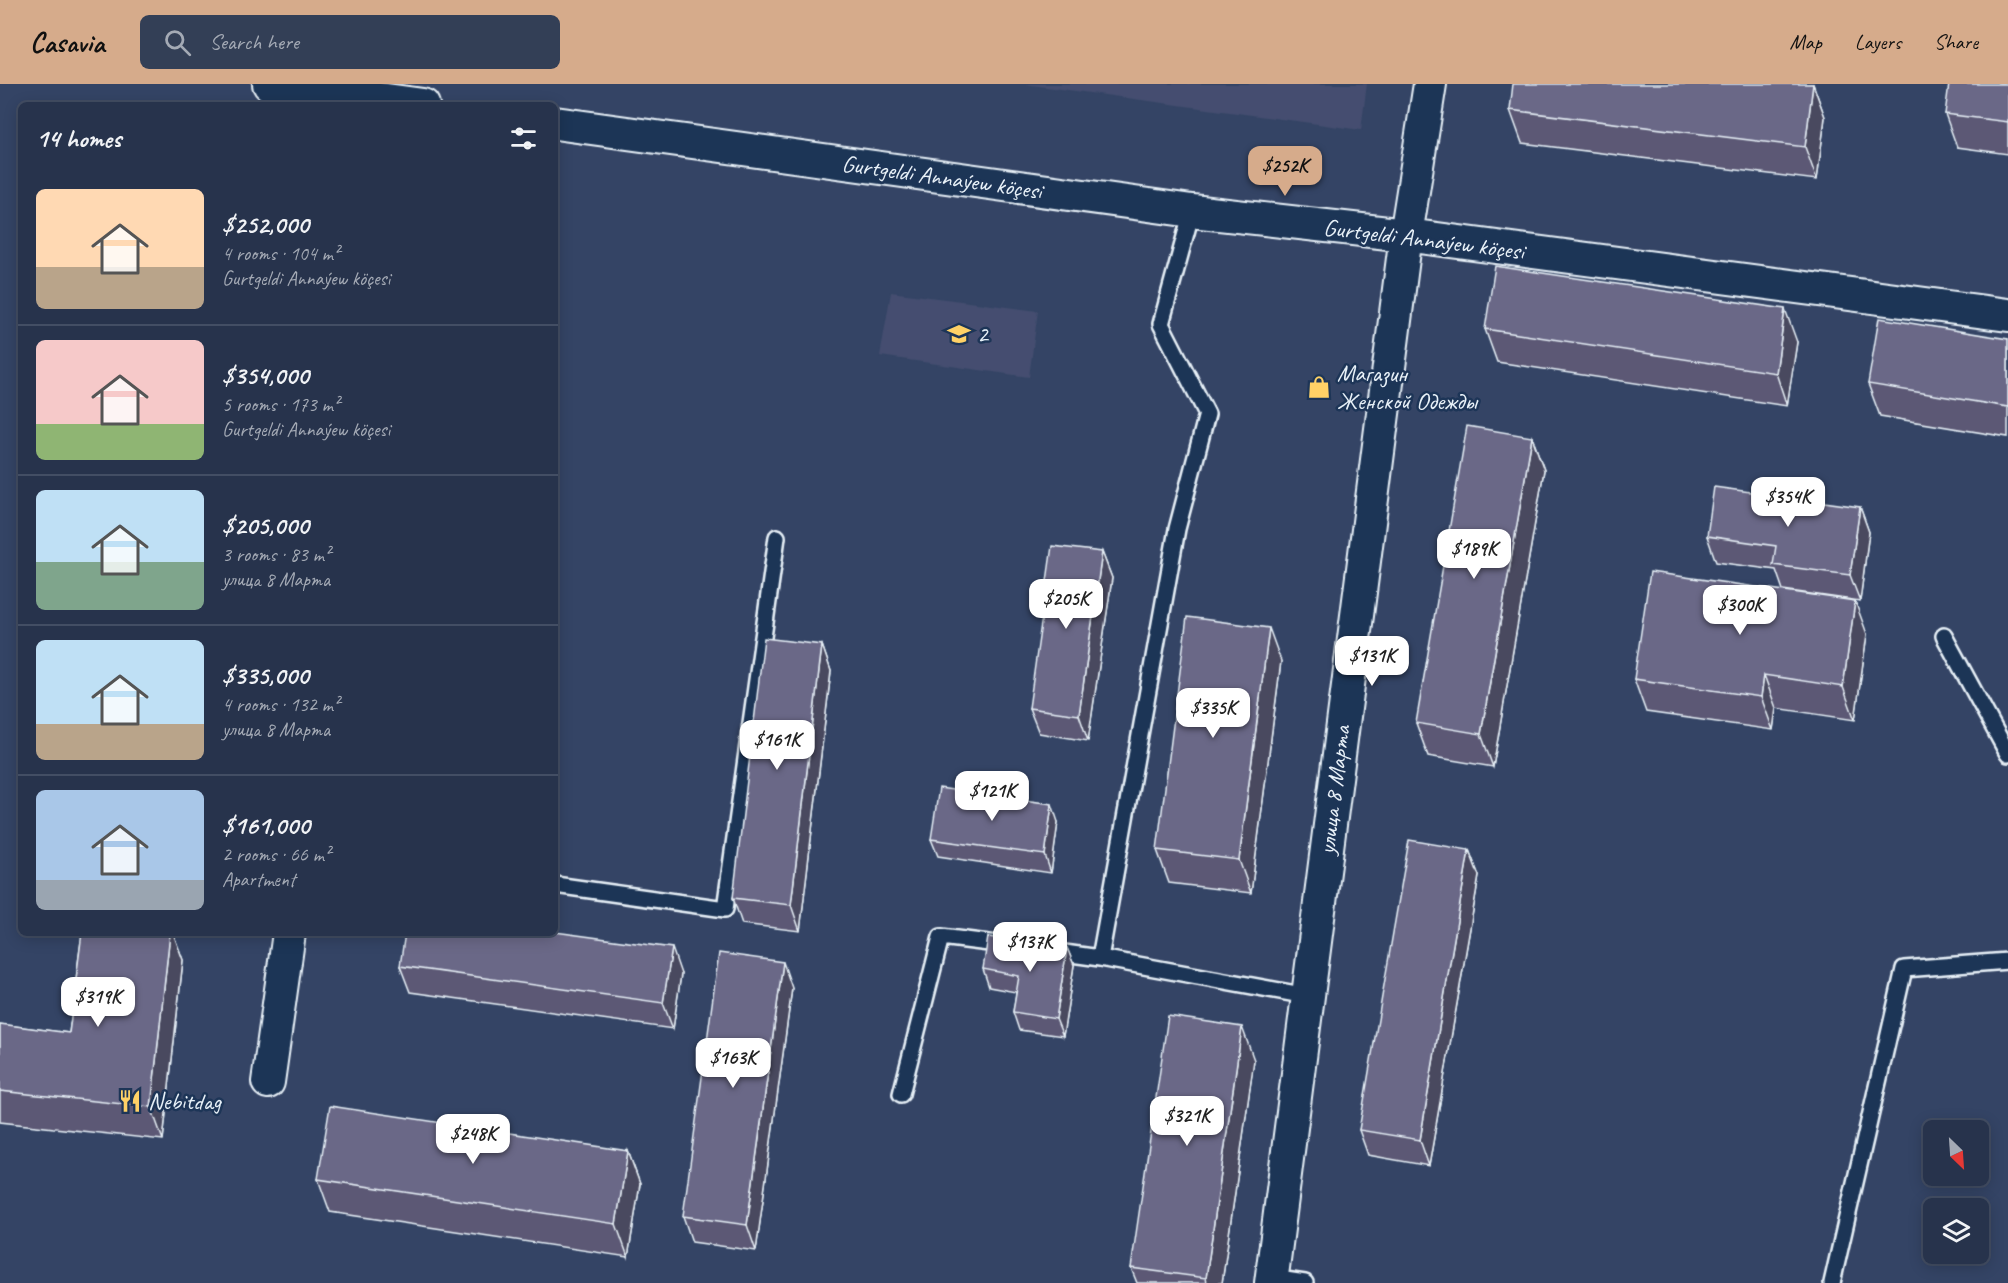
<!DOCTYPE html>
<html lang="en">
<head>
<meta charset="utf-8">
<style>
	:root { --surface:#27334c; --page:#333f56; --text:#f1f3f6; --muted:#a4aab5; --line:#434e64; --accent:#d6ab8b }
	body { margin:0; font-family:Caveat,sans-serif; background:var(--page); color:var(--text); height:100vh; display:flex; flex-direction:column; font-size:22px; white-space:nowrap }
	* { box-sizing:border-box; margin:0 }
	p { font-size:20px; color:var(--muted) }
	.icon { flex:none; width:33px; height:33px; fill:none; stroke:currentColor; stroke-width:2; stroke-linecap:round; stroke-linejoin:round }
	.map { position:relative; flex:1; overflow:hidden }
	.side { position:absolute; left:18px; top:18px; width:540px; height:834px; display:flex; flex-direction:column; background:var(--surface); border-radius:9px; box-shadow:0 3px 15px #0003,0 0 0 2px var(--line) }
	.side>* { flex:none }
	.needle { width:39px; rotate:155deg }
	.controls { position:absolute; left:1923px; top:1036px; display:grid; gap:12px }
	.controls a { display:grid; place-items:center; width:66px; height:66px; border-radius:9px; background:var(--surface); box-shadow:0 3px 15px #0003,0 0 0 2px var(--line); font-size:30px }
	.price { position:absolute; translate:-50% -51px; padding:0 14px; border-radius:12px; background:#fff; color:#222; font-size:20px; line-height:39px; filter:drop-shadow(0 2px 3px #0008) }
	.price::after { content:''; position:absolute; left:50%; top:36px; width:18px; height:14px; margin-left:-9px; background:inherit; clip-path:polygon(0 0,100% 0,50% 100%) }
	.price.on { background:var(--accent); color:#111 }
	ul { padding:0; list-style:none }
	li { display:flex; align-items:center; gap:18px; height:150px; padding:0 18px }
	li+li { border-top:2px solid var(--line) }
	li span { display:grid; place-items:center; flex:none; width:168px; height:120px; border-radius:9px; color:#555 }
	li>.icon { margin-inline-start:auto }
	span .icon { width:72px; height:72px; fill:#fffc; stroke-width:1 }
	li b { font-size:26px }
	h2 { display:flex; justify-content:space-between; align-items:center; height:72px; padding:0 18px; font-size:26px }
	header { display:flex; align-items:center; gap:36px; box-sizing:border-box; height:84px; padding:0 30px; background:var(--accent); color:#111 }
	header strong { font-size:28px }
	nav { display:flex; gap:33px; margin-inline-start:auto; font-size:21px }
	.search { width:420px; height:54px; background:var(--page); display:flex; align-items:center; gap:15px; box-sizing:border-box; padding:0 21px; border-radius:9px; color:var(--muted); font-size:22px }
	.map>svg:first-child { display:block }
	.built { fill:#444e6f }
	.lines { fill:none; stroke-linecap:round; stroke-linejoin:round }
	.service-casing { stroke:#e8f1f8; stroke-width:20 }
	.minor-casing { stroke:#e8f1f8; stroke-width:36 }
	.service { stroke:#1d3557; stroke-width:15 }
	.minor { stroke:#1d3557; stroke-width:32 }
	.wall { fill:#5b5974; stroke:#e8f1f8; stroke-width:1.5 }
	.shaded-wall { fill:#4a485e; stroke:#e8f1f8; stroke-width:1.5 }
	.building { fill:#6a6787; stroke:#e8f1f8; stroke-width:1.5 }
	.labels { text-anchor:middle; stroke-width:5; stroke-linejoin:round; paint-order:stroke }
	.street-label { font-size:24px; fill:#e8f1f8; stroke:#1d3557 }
	.poi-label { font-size:24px; fill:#e8f1f8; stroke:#1d3557; text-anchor:start }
</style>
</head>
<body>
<header>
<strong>Casavia</strong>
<div class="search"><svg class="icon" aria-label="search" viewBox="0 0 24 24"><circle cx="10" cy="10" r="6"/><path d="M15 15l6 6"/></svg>Search here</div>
<nav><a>Map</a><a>Layers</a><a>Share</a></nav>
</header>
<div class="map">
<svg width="2008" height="1199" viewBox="0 0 2008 1199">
	<rect width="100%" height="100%" fill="#344465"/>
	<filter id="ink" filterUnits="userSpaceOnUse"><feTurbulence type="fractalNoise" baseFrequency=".0167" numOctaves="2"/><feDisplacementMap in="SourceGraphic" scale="12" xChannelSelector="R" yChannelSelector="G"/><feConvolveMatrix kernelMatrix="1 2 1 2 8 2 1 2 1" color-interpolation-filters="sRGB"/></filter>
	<g filter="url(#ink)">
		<path class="built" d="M 1024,0 L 1367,0 L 1361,46 Z
			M 891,208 L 1038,227 L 1029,293 L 880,272 Z"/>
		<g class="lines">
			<g class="service-casing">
				<path id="service" d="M 1192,127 L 1161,240 L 1207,330 L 1177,445 L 1100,874 L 1307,912
					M 1944,552 L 2008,670
					M 555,801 L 725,825 L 777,453
					M 1050,867 L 1100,874
					M 901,1010 L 941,853 L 1005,861
					M 1272,1194 L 1305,1199
					M 1832,1199 L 1904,885 L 2008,877"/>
			</g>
			<g class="minor-casing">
				<path id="minor" d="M 269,0 L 423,21
					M 555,39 L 1192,127 L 1406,151 L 2008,231
					M 268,998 L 289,849
					M 1271,1199 L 1406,151 L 1430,0"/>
			</g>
			<use href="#service" class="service"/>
			<use href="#minor" class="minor"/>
		</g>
		<path class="wall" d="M 1813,0 L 1825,33 L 1817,96 L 1522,59 L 1510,26 Z
			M 2008,0 L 2008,70 L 1957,63 L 1945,30 Z
			M 1485,245 L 1797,258 L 1787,322 L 1497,278 Z
			M 2008,255 L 2008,353 L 1880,332 L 1868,300 Z
			M 1532,353 L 1544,386 L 1493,683 L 1428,672 L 1416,639 Z
			M 1860,423 L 1869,448 L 1860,517 L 1783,506 L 1776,486 L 1716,478 L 1707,452 Z
			M 1102,468 L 1112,494 L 1088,657 L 1039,649 L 1029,624 Z
			M 1867,550 L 1855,636 L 1776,624 L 1773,646 L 1646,628 L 1634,595 Z
			M 822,561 L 831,587 L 800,847 L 742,840 L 733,814 Z
			M 1281,577 L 1251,809 L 1169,799 L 1157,766 Z
			M 1058,738 L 1051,789 L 938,772 L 931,755 Z
			M 1469,766 L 1479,792 L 1429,1082 L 1368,1071 L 1359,1046 Z
			M 82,849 L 173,849 L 183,876 L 163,1056 L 0,1038 L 0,940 L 69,949 Z
			M 1067,864 L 1074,881 L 1063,952 L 1019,946 L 1013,928 L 1016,908 L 989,903 L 983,885 Z
			M 400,882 L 681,890 L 673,945 L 410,908 Z
			M 792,904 L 756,1167 L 692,1158 L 683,1132 Z
			M 1254,976 L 1222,1199 L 1137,1199 L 1131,1184 Z
			M 628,1067 L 640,1100 L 628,1173 L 330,1128 L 318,1095 Z"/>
		<path class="shaded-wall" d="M 1813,0 L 1825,33 L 1817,96 L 1805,63 Z
			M 1785,225 L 1797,258 L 1787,322 L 1776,289 Z
			M 1532,353 L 1544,386 L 1493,683 L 1481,650 Z
			M 1860,423 L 1869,448 L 1860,517 L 1850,491 Z
			M 1102,468 L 1112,494 L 1088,657 L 1079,631 Z
			M 1855,517 L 1867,550 L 1855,636 L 1843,603 Z
			M 1269,544 L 1281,577 L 1251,809 L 1239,776 Z
			M 822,561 L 831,587 L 800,847 L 791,821 Z
			M 1764,591 L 1776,624 L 1773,646 L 1761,613 Z
			M 1052,720 L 1058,738 L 1051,789 L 1045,771 Z
			M 1469,766 L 1479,792 L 1429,1082 L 1420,1056 Z
			M 170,849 L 173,849 L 183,876 L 163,1056 L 151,1023 Z
			M 672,864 L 681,890 L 673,945 L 663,919 Z
			M 1067,864 L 1074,881 L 1063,952 L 1056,935 Z
			M 783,878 L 792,904 L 756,1167 L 747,1141 Z
			M 1242,943 L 1254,976 L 1222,1199 L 1207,1199 L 1206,1194 Z
			M 628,1067 L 640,1100 L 628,1173 L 616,1140 Z"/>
		<path class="building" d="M 1513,0 L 1813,0 L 1805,63 L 1510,26 Z
			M 1949,0 L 2008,0 L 2008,38 L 1945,30 Z
			M 1495,182 L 1785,225 L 1776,289 L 1485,245 Z
			M 1879,234 L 2008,255 L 2008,323 L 1868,300 Z
			M 1467,342 L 1532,353 L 1481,650 L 1416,639 Z
			M 1714,403 L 1860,423 L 1850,491 L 1773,481 L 1776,462 L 1707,452 Z
			M 1052,462 L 1102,468 L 1079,631 L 1029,624 Z
			M 1650,488 L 1855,517 L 1843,603 L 1764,591 L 1761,613 L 1634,595 Z
			M 1187,533 L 1269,544 L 1239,776 L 1157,766 Z
			M 764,554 L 822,561 L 791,821 L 733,814 Z
			M 939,704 L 1052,720 L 1045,771 L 931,755 Z
			M 1409,756 L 1469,766 L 1420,1056 L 1359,1046 Z
			M 555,848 L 672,864 L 663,919 L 400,882 L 405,849 L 555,849 Z
			M 82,849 L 170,849 L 151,1023 L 0,1007 L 0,940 L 69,949 Z
			M 988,853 L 1067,864 L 1056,935 L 1013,928 L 1019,892 L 983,885 Z
			M 719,869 L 783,878 L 747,1141 L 683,1132 Z
			M 1168,932 L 1242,943 L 1206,1194 L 1131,1184 Z
			M 330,1022 L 628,1067 L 616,1140 L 318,1095 Z"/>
	</g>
	<defs>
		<g id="school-bare" transform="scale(1.8)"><path d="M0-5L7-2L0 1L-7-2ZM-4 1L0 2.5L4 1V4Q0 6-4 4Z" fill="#ffd166" stroke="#1d3557" stroke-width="2.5" paint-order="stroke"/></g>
		<g id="shop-bare" transform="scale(1.8)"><path d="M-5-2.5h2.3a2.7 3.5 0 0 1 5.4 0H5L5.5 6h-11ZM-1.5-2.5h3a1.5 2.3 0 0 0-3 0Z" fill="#ffd166" stroke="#1d3557" stroke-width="2.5" paint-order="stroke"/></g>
		<g id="restaurant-bare" transform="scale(1.8)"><path d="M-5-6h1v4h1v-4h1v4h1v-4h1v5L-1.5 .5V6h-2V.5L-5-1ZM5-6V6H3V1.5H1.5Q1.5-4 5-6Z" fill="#ffd166" stroke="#1d3557" stroke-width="2.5" paint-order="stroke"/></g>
	</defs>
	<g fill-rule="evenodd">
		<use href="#school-bare" x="959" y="250"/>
		<use href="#shop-bare" x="1319" y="303"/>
		<use href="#restaurant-bare" x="130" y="1017"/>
	</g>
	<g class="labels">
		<g class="street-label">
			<text transform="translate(942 93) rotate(8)" y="8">Gurtgeldi Annaýew köçesi</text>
			<text transform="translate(1424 155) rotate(7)" y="8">Gurtgeldi Annaýew köçesi</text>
			<text transform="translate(1334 706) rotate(-83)" y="8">улица 8 Марта</text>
		</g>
		<g class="poi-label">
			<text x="977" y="258">2</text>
			<text x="1337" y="297">Магазин<tspan x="1337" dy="28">Женской Одежды</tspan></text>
			<text x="148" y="1025">Nebitdag</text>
		</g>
	</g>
</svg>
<div class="controls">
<a><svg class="needle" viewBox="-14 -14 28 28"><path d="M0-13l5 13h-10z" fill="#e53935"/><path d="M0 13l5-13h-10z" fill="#a4aab5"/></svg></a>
<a><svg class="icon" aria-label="layers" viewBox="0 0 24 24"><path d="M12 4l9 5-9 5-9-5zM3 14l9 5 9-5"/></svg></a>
</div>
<b class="price on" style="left:1285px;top:113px">$252K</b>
<b class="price" style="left:1788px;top:444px">$354K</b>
<b class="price" style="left:1474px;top:496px">$189K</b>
<b class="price" style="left:1066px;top:546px">$205K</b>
<b class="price" style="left:1740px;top:552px">$300K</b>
<b class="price" style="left:1372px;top:603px">$131K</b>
<b class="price" style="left:1213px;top:655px">$335K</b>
<b class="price" style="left:777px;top:687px">$161K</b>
<b class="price" style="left:992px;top:738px">$121K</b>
<b class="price" style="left:1030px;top:889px">$137K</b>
<b class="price" style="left:98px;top:944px">$319K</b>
<b class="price" style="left:733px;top:1005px">$163K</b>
<b class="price" style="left:1187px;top:1063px">$321K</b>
<b class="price" style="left:473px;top:1081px">$248K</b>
<section class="side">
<h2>14 homes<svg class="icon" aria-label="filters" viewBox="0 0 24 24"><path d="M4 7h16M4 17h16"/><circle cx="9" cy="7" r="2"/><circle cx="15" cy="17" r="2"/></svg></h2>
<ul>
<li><span style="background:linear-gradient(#ffd9b3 65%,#b9a48a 0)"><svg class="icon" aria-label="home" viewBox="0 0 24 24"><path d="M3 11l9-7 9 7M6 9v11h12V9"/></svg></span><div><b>$252,000</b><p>4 rooms · 104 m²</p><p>Gurtgeldi Annaýew köçesi</p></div></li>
<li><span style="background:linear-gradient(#f6c9c9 70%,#8fb573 0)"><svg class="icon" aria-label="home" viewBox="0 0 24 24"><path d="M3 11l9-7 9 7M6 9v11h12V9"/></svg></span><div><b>$354,000</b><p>5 rooms · 173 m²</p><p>Gurtgeldi Annaýew köçesi</p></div></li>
<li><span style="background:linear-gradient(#bfe0f5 60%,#7fa58c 0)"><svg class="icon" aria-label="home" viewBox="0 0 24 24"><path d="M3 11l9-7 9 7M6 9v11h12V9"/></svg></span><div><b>$205,000</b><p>3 rooms · 83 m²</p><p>улица 8 Марта</p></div></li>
<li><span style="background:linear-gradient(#bfe0f5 70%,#b9a48a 0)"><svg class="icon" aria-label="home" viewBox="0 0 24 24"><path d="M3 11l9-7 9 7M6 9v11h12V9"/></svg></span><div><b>$335,000</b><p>4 rooms · 132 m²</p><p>улица 8 Марта</p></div></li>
<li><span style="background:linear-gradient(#a9c7e8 75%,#9aa5b1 0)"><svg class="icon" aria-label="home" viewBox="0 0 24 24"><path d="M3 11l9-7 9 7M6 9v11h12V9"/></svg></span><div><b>$161,000</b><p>2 rooms · 66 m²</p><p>Apartment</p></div></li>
</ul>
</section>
</div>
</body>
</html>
